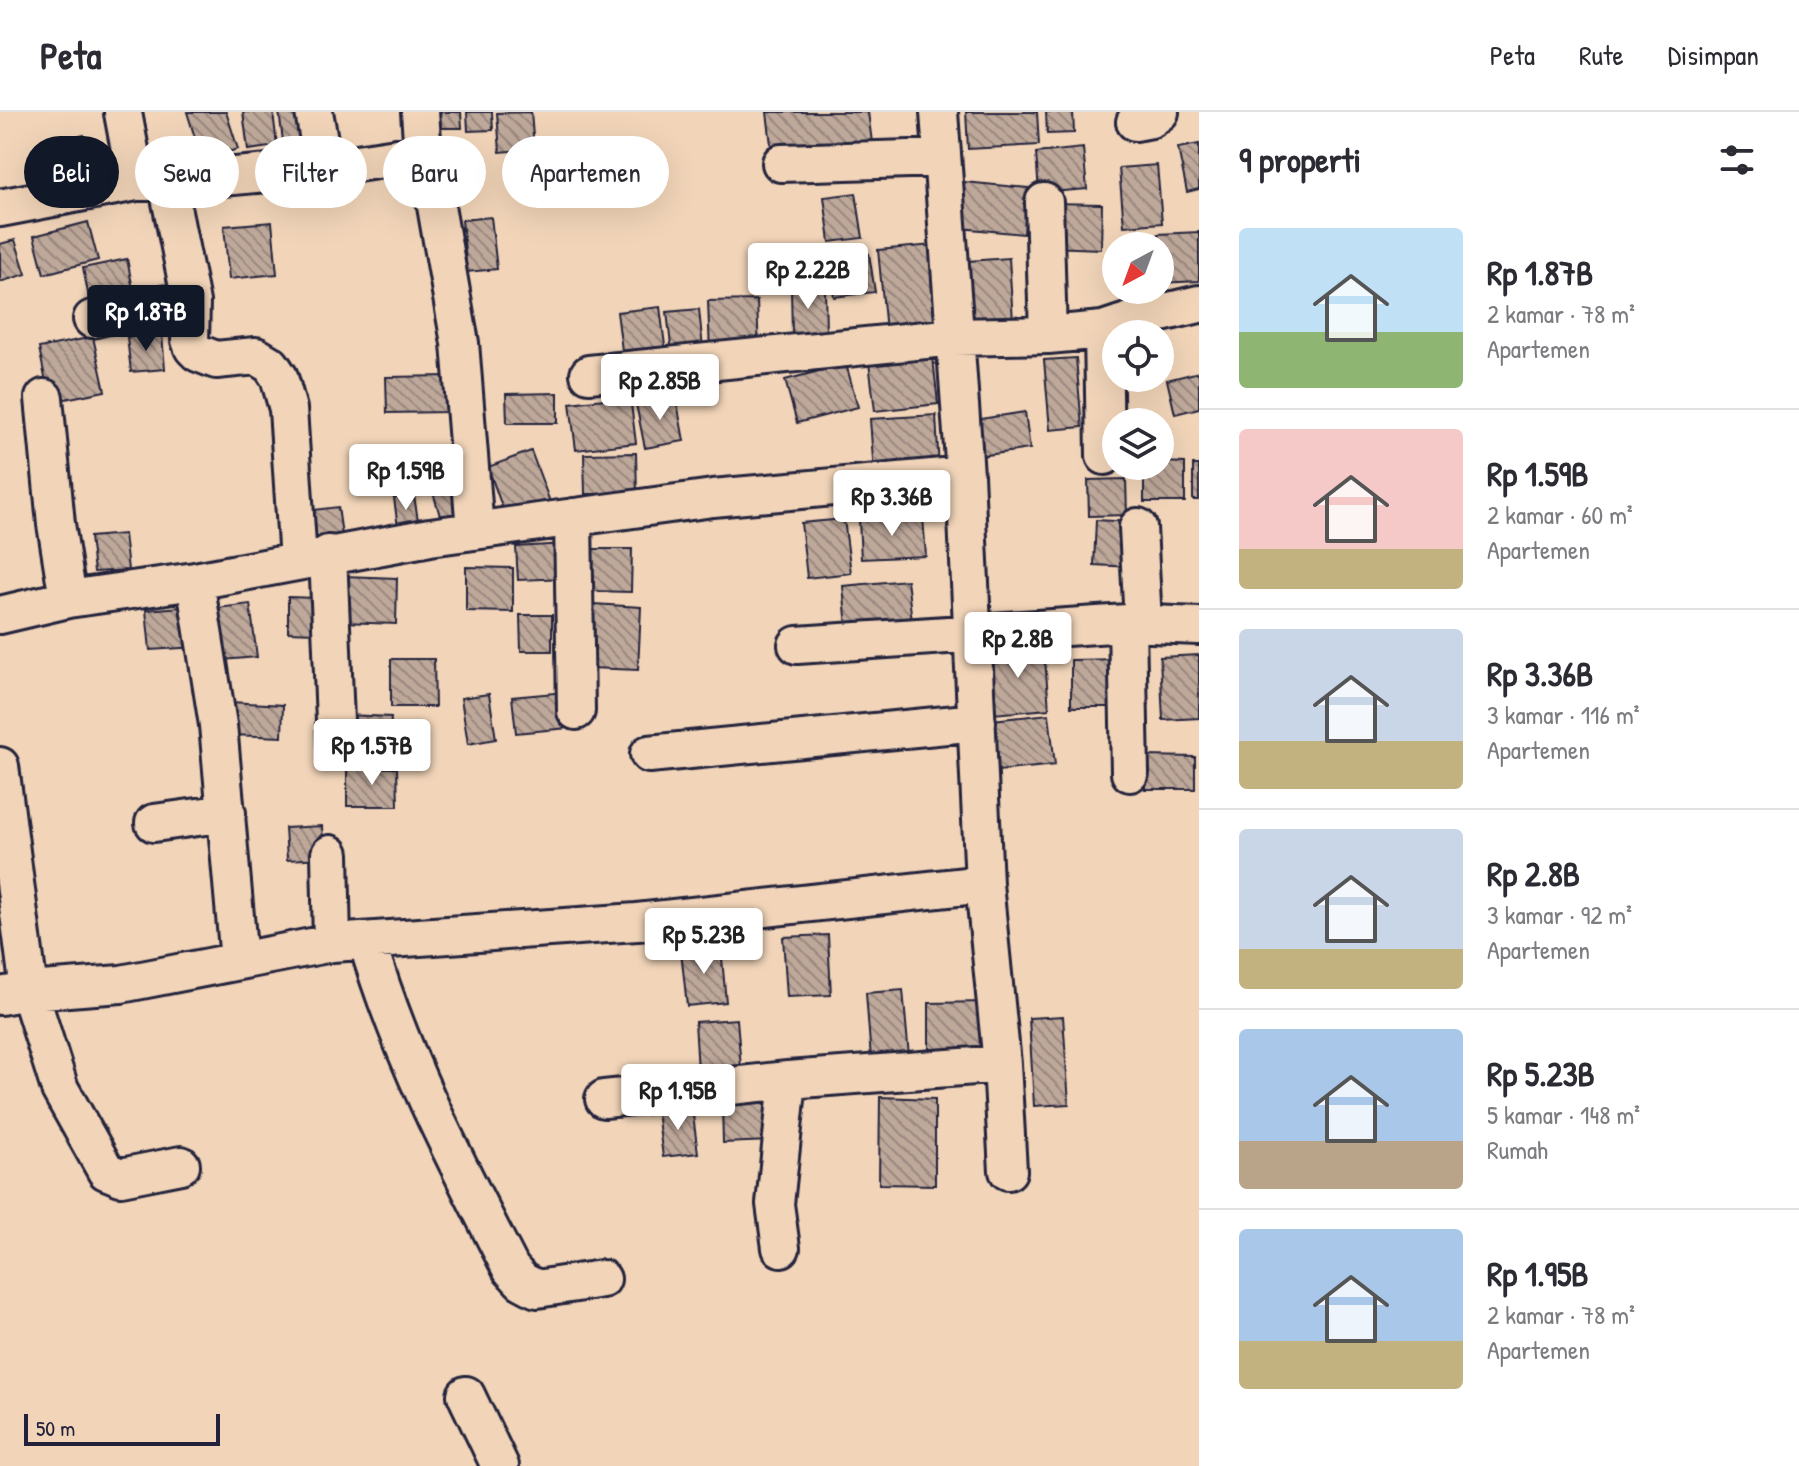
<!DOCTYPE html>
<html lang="id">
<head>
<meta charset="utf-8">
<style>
	:root { --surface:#fff; --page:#f7f7f7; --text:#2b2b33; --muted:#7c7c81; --line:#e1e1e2; --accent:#111827 }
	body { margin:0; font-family:"Patrick Hand",sans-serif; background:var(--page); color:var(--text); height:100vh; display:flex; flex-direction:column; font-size:30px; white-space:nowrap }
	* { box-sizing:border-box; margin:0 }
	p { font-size:26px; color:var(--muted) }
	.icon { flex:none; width:44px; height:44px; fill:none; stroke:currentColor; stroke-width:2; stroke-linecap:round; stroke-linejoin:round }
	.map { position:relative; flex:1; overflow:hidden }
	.drawer { display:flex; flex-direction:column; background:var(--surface); width:600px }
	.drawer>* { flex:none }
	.banner { position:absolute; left:24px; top:24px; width:760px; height:72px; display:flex; gap:16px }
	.needle { width:52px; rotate:221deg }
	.fabs { position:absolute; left:1102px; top:120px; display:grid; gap:16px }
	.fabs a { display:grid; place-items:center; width:72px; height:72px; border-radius:50%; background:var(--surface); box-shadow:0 8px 32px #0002; font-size:40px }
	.scale { position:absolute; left:24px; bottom:20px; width:196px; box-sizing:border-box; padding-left:8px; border:4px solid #22223b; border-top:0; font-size:22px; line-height:28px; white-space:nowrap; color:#22223b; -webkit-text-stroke:6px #f2d5b9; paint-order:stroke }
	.price { position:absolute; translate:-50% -68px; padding:0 18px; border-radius:8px; background:#fff; color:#222; font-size:26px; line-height:52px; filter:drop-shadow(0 2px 4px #0008) }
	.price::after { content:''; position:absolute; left:50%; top:48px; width:24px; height:18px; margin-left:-12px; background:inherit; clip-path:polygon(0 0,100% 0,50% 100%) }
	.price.on { background:var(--accent); color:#fff }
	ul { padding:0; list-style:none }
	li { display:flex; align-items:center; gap:24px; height:200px; padding:0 40px }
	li+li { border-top:2px solid var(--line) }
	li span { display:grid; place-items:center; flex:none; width:224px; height:160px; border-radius:8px; color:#555 }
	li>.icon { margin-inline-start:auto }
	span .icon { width:96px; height:96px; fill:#fffc; stroke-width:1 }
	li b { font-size:34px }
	h2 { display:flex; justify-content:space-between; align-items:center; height:96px; padding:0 40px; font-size:34px }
	.pill { padding:0 28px; border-radius:36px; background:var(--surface); box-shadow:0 8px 32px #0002; font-size:28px; line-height:72px }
	.pill.on { background:var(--accent); color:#fff }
	header { display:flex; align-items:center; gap:48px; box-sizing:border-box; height:112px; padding:0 40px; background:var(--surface); border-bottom:2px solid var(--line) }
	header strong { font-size:38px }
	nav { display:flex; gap:44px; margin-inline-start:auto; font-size:28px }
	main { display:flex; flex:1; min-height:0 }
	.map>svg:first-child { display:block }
	.building { fill:url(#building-back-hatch); stroke:#22223b; stroke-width:2 }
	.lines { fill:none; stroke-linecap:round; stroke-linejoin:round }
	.minor-casing { stroke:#22223b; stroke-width:42 }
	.minor { stroke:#f2d5b9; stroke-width:36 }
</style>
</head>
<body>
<header>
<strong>Peta</strong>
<nav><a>Peta</a><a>Rute</a><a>Disimpan</a></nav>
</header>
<main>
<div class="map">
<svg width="1199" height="1354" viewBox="0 0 1199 1354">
	<defs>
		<pattern id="building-back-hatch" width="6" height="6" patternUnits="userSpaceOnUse" patternTransform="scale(2)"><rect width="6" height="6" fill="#bea89a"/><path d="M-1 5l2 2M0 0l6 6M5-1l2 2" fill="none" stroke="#9a887f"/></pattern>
	</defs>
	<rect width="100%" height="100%" fill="#f2d5b9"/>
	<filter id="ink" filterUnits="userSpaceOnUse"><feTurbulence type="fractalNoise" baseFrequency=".0125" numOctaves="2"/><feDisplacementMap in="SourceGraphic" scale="16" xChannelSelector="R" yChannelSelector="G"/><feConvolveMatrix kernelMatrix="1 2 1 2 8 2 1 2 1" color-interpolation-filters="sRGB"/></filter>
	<g filter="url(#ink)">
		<path class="building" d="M 187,0 L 226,0 L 238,37 L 202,48 Z
			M 243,0 L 273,0 L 277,34 L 248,38 Z
			M 279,0 L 309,0 L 314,40 L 285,43 Z
			M 432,0 L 461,0 L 462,16 L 432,16 Z
			M 467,0 L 492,0 L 493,18 L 468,19 Z
			M 531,0 L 534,37 L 500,40 L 497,1 Z
			M 767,0 L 868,0 L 873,38 L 773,49 Z
			M 966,0 L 1037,0 L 1039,33 L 968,37 Z
			M 1046,0 L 1073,0 L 1074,21 L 1047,22 Z
			M 84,23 L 96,68 L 57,78 L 45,33 Z
			M 1199,32 L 1199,77 L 1187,80 L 1178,36 Z
			M 1083,36 L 1087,77 L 1039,81 L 1036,41 Z
			M 1157,53 L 1162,111 L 1124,114 L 1119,56 Z
			M 964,70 L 1028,76 L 1024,122 L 960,116 Z
			M 856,81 L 863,126 L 830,130 L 824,85 Z
			M 1050,91 L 1102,92 L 1101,137 L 1049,135 Z
			M 491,105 L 497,157 L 467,160 L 462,108 Z
			M 88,110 L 98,148 L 44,162 L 34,124 Z
			M 272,110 L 277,162 L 229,167 L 224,114 Z
			M 1199,120 L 1199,169 L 1160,171 L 1158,122 Z
			M 15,128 L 26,162 L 0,170 L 0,132 Z
			M 933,133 L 942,224 L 887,229 L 878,138 Z
			M 869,142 L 875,180 L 834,185 L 829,148 Z
			M 1009,146 L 1013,209 L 973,211 L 968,149 Z
			M 127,147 L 135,187 L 91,196 L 83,156 Z
			M 791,176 L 825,176 L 826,221 L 792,222 Z
			M 757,188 L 759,240 L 710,241 L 708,189 Z
			M 660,195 L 667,249 L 624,254 L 617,200 Z
			M 699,197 L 704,247 L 673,250 L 667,200 Z
			M 162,222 L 165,257 L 131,260 L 127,225 Z
			M 93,225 L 105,279 L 50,290 L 39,236 Z
			M 932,237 L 938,292 L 875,299 L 868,243 Z
			M 1076,246 L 1082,315 L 1050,318 L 1044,248 Z
			M 846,252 L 858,295 L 797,311 L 785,268 Z
			M 1199,260 L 1199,296 L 1175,302 L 1167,268 Z
			M 449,264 L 449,300 L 387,301 L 386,265 Z
			M 558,281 L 558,311 L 507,311 L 506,282 Z
			M 630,284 L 636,331 L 576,338 L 570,291 Z
			M 676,285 L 684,329 L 645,336 L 636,292 Z
			M 1025,300 L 1030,337 L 979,344 L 974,308 Z
			M 936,303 L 939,358 L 874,362 L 870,307 Z
			M 531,339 L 550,390 L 506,406 L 488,355 Z
			M 636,341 L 637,382 L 585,382 L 584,342 Z
			M 1160,350 L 1185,351 L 1185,390 L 1144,390 L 1144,354 L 1160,354 Z
			M 1193,353 L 1199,353 L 1199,388 L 1193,388 Z
			M 1126,367 L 1127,403 L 1089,404 L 1088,368 Z
			M 450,368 L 459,402 L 441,407 L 431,374 Z
			M 414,384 L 419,414 L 398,416 L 394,386 Z
			M 338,395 L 343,430 L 311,435 L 305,399 Z
			M 923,405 L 926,444 L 861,447 L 859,408 Z
			M 844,407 L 851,461 L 807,466 L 801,411 Z
			M 1096,408 L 1132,410 L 1131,455 L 1094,453 Z
			M 124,422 L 128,458 L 94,460 L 90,425 Z
			M 565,432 L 567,466 L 518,468 L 516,435 Z
			M 592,437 L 632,437 L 631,480 L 591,479 Z
			M 466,455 L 513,456 L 513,500 L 466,499 Z
			M 344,464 L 397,466 L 396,512 L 343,510 Z
			M 907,468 L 912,509 L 847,515 L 843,474 Z
			M 288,485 L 317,486 L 317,521 L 288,520 Z
			M 250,492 L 257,545 L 223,548 L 217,496 Z
			M 593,492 L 641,495 L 638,558 L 590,556 Z
			M 194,494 L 197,535 L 150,538 L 146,498 Z
			M 520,503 L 552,503 L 552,539 L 521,539 Z
			M 1044,535 L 1049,597 L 993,602 L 988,539 Z
			M 1199,543 L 1199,606 L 1163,608 L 1160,545 Z
			M 391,547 L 434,547 L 435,595 L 391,595 Z
			M 1122,547 L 1123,595 L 1071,595 L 1071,548 Z
			M 565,580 L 568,616 L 516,621 L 512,585 Z
			M 489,582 L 496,627 L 468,632 L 461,586 Z
			M 230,590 L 283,593 L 282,625 L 229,623 Z
			M 1049,602 L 1055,653 L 998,659 L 993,608 Z
			M 346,603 L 391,605 L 389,639 L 344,636 Z
			M 1146,644 L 1195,645 L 1195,677 L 1145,677 Z
			M 347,655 L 397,656 L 398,694 L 347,694 Z
			M 322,714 L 324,746 L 287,748 L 285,716 Z
			M 828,823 L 831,883 L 787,885 L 783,825 Z
			M 721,835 L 726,890 L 687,894 L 681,839 Z
			M 903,878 L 909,944 L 871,947 L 866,881 Z
			M 984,890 L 985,936 L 929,937 L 929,891 Z
			M 1063,904 L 1069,992 L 1034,994 L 1029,906 Z
			M 737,907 L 741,956 L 698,959 L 695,910 Z
			M 880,985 L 935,987 L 935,1073 L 879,1072 Z
			M 770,990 L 771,1029 L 723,1031 L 722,992 Z
			M 692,996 L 698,1041 L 663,1045 L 657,1000 Z"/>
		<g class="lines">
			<g class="minor-casing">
				<path id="minor" d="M 314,0 L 324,56
					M 420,0 L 423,41 L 433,77 L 460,231 L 475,418
					M 939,0 L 965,363 L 984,772 L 1002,952 L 1008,1059
					M 123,1 L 136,70
					M 1135,10 L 1151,7 L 1160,0
					M 781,51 L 942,46
					M 167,70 L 191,190 L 190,228 L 193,236 L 198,241 L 216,248 L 256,244 L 271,253 L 279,265 L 288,297 L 298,449
					M 1044,90 L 1048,223
					M 0,96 L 136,70 L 167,70 L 324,56 L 423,41
					M 92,207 L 140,195 L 191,190
					M 1103,218 L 1105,344
					M 589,262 L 955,225 L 1048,223 L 1103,218 L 1136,207 L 1199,192
					M 44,286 L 56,412 L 68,487
					M 573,405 L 576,599
					M 1138,415 L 1143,511
					M 328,442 L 336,633
					M 195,469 L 218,613 L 239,849
					M 0,503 L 68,487 L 195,469 L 430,425 L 713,386 L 965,363
					M 1127,511 L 1130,661
					M 797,533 L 1127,511 L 1199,514
					M 649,642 L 977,610
					M 0,654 L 29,879 L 60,977 L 106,1059 L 121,1065 L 181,1053
					M 154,711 L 227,701
					M 330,742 L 332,831
					M 367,829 C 401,945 456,1050 511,1157 L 522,1169 L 537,1177 L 602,1167
					M 0,884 L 29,879 L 121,872 L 332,831 L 637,810 L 984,772
					M 604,987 L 788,968 L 1002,952
					M 781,1136 L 775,1092 L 788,968
					M 466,1283 L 500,1354"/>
			</g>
			<use href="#minor" class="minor"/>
		</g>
	</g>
</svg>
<div class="fabs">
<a><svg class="needle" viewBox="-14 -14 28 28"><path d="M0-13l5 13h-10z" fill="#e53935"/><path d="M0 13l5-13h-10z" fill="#7c7c81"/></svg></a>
<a><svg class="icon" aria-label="locate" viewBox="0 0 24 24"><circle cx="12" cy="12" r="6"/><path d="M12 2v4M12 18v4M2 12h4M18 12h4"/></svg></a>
<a><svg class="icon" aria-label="layers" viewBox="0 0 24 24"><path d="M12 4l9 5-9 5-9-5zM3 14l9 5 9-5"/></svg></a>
</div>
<div class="scale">50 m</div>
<b class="price" style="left:808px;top:199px">Rp 2.22B</b>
<b class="price on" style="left:146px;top:241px">Rp 1.87B</b>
<b class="price" style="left:660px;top:310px">Rp 2.85B</b>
<b class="price" style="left:406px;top:400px">Rp 1.59B</b>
<b class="price" style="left:892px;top:426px">Rp 3.36B</b>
<b class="price" style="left:1018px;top:568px">Rp 2.8B</b>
<b class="price" style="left:372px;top:675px">Rp 1.57B</b>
<b class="price" style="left:704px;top:864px">Rp 5.23B</b>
<b class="price" style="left:678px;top:1020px">Rp 1.95B</b>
<div class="banner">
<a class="pill on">Beli</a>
<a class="pill">Sewa</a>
<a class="pill">Filter</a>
<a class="pill">Baru</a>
<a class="pill">Apartemen</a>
</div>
</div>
<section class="drawer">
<h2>9 properti<svg class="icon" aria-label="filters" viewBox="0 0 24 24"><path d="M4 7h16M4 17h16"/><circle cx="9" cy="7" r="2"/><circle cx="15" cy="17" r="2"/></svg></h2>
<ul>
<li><span style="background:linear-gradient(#bfe0f5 65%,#8fb573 0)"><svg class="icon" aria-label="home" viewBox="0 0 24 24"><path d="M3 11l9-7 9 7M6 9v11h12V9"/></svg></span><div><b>Rp 1.87B</b><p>2 kamar · 78 m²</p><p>Apartemen</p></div></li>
<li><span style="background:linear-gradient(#f6c9c9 75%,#c2b280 0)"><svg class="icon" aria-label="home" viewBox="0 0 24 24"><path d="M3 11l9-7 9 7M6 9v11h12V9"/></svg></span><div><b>Rp 1.59B</b><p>2 kamar · 60 m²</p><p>Apartemen</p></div></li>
<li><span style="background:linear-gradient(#c9d6e8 70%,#c2b280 0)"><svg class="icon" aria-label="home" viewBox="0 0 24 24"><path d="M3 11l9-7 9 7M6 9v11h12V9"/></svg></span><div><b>Rp 3.36B</b><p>3 kamar · 116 m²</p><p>Apartemen</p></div></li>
<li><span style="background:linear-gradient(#c9d6e8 75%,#c2b280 0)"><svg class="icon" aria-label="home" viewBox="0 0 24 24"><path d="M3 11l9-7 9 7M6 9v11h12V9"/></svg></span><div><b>Rp 2.8B</b><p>3 kamar · 92 m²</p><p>Apartemen</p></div></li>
<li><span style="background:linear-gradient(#a9c7e8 70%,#b9a48a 0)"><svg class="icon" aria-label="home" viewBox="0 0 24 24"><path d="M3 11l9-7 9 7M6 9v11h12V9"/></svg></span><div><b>Rp 5.23B</b><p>5 kamar · 148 m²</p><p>Rumah</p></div></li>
<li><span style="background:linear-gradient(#a9c7e8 70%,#c2b280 0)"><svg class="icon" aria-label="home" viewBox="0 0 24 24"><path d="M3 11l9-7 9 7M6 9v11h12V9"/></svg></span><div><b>Rp 1.95B</b><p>2 kamar · 78 m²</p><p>Apartemen</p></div></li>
</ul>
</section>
</main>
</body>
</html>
